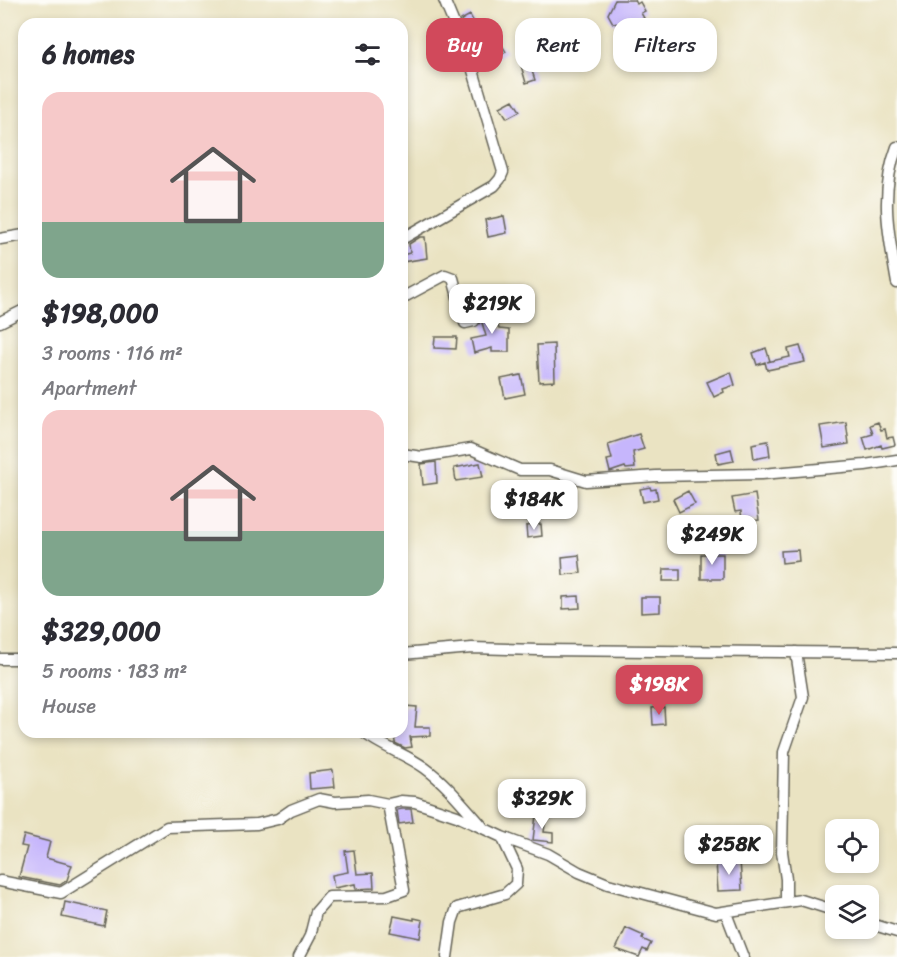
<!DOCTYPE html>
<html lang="en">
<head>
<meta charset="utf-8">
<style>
	:root { --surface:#fff; --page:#f7f7f7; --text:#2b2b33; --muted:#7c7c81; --accent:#d1495b }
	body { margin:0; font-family:Sriracha,sans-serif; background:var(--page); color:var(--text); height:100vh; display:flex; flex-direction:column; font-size:22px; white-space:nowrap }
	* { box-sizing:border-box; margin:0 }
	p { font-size:20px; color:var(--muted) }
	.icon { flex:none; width:33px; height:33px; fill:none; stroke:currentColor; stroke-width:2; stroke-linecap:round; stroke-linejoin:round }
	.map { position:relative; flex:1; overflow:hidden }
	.panel { position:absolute; left:18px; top:18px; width:390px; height:720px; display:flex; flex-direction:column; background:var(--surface); border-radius:18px; box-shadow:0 3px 9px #0003 }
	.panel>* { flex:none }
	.hud { position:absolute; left:426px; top:18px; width:381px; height:54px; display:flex; gap:12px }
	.controls { position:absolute; left:825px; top:819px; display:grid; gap:12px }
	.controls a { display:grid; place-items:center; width:54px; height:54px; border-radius:12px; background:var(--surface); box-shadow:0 3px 9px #0003; font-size:30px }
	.price { position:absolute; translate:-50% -51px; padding:0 14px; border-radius:12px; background:#fff; color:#222; font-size:20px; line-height:39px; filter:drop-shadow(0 2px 3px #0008) }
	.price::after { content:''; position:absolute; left:50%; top:36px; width:18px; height:14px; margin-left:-9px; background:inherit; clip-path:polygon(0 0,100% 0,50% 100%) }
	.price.selected { background:var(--accent); color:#fff }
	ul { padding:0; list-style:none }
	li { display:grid; align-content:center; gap:12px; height:318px; padding:0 24px }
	li span { display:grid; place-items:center; height:186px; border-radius:18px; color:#555 }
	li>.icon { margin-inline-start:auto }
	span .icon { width:108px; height:108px; fill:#fffc; stroke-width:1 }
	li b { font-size:26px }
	h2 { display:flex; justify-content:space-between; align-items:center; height:72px; padding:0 24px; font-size:26px }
	.pill { padding:0 21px; border-radius:18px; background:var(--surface); box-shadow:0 3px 9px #0003; font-size:21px; line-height:54px }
	.pill.selected { background:var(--accent); color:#fff }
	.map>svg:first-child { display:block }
	.building { fill:#c6b6fc }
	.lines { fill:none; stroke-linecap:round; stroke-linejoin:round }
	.street-casing { stroke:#646256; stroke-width:13 }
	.street { stroke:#fff; stroke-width:10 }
</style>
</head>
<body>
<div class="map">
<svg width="897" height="957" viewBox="0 0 897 957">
	<rect width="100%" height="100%" fill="#fdfcf7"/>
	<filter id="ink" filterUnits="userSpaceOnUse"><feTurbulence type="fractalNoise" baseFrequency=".0167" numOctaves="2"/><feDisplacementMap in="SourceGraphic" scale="12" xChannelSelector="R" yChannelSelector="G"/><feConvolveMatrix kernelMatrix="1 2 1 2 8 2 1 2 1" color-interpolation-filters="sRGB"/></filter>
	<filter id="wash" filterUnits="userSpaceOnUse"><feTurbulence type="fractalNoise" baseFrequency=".008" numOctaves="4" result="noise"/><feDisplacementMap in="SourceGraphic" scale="24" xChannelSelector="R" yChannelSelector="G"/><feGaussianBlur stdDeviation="1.35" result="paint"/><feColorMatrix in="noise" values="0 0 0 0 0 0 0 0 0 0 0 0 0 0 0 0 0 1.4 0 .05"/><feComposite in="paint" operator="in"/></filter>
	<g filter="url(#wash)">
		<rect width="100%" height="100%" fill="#eae3c2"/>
		<g id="blocks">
			<path class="building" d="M 615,0 L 635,0 L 637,4 L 640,2 L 645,11 L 641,13 L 644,18 L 625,25 L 613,23 L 608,14 Z
				M 470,15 L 482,37 L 473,43 L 461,20 Z
				M 502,45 L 506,52 L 480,66 L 477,59 Z
				M 528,59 L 535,80 L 526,83 L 520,62 Z
				M 513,100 L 520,111 L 507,118 L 500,107 Z
				M 504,216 L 507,233 L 488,237 L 485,220 Z
				M 420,237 L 425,237 L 427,258 L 402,262 L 402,255 L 410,253 L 409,244 Z
				M 493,308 L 499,329 L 509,330 L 509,352 L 492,352 L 492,348 L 474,353 L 471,339 L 486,336 L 479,313 Z
				M 435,337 L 457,337 L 456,349 L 434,348 Z
				M 554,344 L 555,381 L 539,382 L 537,345 Z
				M 800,346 L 805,362 L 767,370 L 765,362 L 757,365 L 753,353 L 766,348 L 770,361 L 767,362 L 790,357 L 788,349 Z
				M 731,372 L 735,385 L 723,389 L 724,392 L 714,397 L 707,382 Z
				M 521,375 L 525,394 L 505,398 L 501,379 Z
				M 846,422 L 849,444 L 824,448 L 820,426 Z
				M 878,422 L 881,430 L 885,429 L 887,438 L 893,437 L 895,445 L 882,448 L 881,445 L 867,450 L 863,437 L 873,434 L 870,425 Z
				M 639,434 L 644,449 L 633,452 L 635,468 L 626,469 L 625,467 L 610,472 L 607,460 L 612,459 L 608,444 Z
				M 768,441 L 770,456 L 754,459 L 752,444 Z
				M 731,449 L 734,461 L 718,464 L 716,453 Z
				M 436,462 L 437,483 L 423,485 L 421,464 Z
				M 480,463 L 483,477 L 456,481 L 454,468 Z
				M 650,487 L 651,490 L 656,489 L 658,499 L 643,502 L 640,489 Z
				M 688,491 L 695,504 L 679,512 L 673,499 Z
				M 755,494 L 759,520 L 742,522 L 741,511 L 735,512 L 732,498 Z
				M 541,524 L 542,536 L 527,538 L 526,526 Z
				M 798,550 L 799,561 L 782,563 L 781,551 Z
				M 701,554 L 723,554 L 723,579 L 701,579 Z
				M 579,555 L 581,573 L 563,575 L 562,557 Z
				M 664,569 L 680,569 L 680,581 L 663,581 Z
				M 579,596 L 580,608 L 563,609 L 563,597 Z
				M 641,597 L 660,597 L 660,612 L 641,613 Z
				M 405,706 L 417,707 L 415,727 L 430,727 L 430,736 L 410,737 L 412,747 L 405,748 L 395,743 L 394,732 L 402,732 Z
				M 664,707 L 665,724 L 653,725 L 652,708 Z
				M 333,770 L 335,787 L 310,789 L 309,773 Z
				M 402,809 L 411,809 L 413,822 L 399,824 L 397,810 Z
				M 536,815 L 546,817 L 544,832 L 553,833 L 553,842 L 533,840 Z
				M 24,835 L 50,842 L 46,858 L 72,865 L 67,880 L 60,885 L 19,877 L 27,847 L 21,846 Z
				M 354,850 L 357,874 L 373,873 L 374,888 L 356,889 L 355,884 L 334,888 L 332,875 L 348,872 L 345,851 Z
				M 740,860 L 742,890 L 718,891 L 716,862 Z
				M 65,902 L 107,911 L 104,926 L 62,917 Z
				M 394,916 L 414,920 L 414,918 L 423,920 L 420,938 L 390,932 Z
				M 626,928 L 644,936 L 642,939 L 651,943 L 647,951 L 643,949 L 639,957 L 616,949 Z"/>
		</g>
	</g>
	<g filter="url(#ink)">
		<use href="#blocks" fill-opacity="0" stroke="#646256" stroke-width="1.5"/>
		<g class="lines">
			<g class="street-casing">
				<path id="street" d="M 897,147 C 879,194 889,236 897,283
					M 0,239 L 24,235
					M 402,239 L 494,186 L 500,179 L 503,172 L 472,67 L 444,0
					M 402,298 L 445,275 L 453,278 L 465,323 L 474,321
					M 0,322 L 24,310
					M 402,454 L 422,457 L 471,449 L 520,470 L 550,470 L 586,481 L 656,476 L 762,474 L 865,465 L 897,460
					M 402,654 L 472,648 L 538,650 L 897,653
					M 0,659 L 24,659
					M 363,732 C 382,747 406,754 425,768 C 447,784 464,806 482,826
					M 0,881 L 61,893 L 167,827 L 257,824 L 278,819 L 291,810 L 319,799 L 335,802 L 368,800 L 388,804 L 401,801 L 415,802 L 457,816 L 502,837 L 548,854 L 579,872 L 608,884 L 716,913 L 801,900 L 836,911
					M 786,901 L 786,879 L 782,852 L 784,752 L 803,697 L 796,652
					M 726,913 L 743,957
					M 868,923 L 897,932
					M 299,957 L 310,936 L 316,912 L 329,897 L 387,896 L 404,890 L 388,804
					M 447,957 L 452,922 L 457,908 L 505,894 L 516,884 L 517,869 L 502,837"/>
			</g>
			<use href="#street" class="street"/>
		</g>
	</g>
</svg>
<div class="controls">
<a><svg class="icon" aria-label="locate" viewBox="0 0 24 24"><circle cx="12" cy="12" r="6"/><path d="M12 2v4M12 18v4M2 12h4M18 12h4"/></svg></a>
<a><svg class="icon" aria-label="layers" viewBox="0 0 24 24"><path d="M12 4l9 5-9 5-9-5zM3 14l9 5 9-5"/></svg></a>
</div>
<b class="price" style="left:492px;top:335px">$219K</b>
<b class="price" style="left:534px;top:531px">$184K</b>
<b class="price" style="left:712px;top:566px">$249K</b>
<b class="price selected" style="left:659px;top:716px">$198K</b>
<b class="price" style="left:542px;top:830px">$329K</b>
<b class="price" style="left:729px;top:876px">$258K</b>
<div class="hud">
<a class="pill selected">Buy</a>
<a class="pill">Rent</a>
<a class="pill">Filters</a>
</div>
<section class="panel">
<h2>6 homes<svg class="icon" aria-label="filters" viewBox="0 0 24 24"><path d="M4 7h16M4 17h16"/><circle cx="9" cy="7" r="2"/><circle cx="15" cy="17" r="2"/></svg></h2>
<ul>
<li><span style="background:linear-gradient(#f6c9c9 70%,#7fa58c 0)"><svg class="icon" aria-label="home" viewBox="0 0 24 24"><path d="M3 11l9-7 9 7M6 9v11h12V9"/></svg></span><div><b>$198,000</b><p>3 rooms · 116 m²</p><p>Apartment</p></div></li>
<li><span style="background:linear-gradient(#f6c9c9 65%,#7fa58c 0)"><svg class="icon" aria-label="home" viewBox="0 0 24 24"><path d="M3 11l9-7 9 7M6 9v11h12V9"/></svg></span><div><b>$329,000</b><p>5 rooms · 183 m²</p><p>House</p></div></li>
</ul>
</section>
</div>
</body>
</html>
